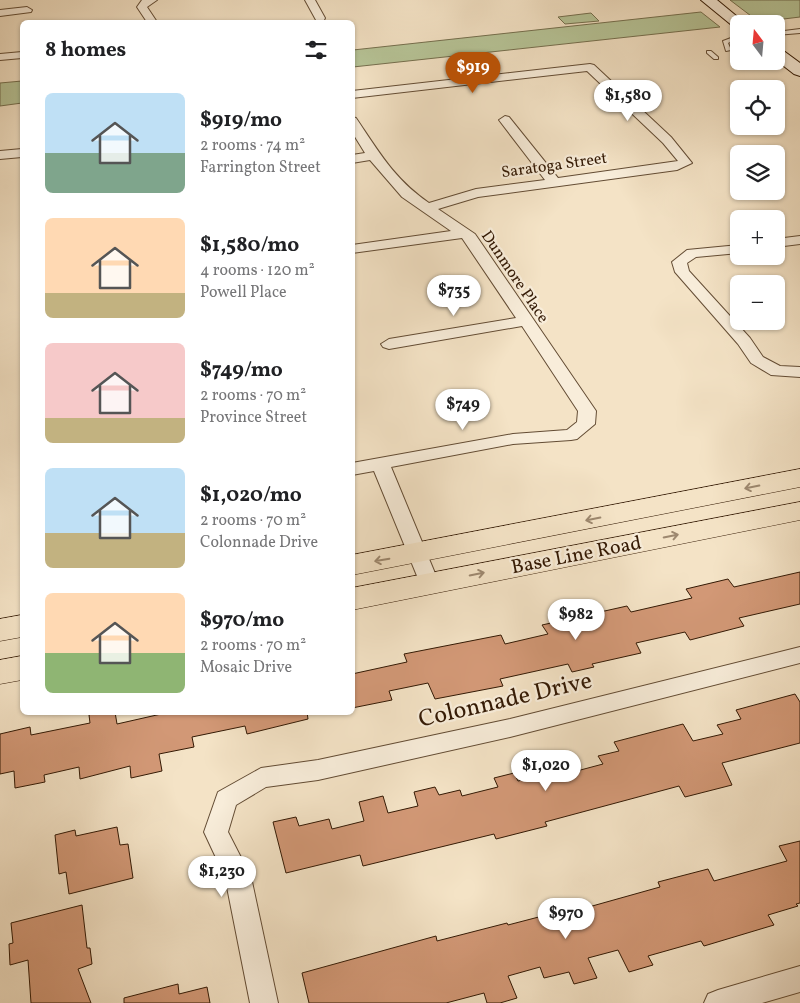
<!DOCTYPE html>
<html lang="en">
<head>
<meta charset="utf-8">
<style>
	:root { --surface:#fff; --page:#f6f6f6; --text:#202124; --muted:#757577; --accent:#b45309 }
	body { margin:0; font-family:Vollkorn,serif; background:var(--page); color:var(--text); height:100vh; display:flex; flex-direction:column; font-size:19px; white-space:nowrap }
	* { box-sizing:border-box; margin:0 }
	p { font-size:16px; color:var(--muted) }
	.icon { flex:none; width:28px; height:28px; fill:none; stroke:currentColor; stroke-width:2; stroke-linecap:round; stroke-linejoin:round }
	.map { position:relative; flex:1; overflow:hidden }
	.side { position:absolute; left:20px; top:20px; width:335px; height:695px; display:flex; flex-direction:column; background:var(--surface); border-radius:8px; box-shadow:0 1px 4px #0004 }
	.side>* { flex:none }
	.needle { width:32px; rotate:344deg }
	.buttons { position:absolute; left:730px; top:15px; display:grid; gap:10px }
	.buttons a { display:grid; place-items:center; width:55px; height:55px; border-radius:8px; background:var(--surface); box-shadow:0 1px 4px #0004; font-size:25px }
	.price { position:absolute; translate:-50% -42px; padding:0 11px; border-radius:18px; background:#fff; color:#222; font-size:16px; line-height:32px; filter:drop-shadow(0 1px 2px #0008) }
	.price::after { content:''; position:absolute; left:50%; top:30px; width:15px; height:11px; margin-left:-8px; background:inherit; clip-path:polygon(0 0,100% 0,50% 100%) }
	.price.selected { background:var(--accent); color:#fff }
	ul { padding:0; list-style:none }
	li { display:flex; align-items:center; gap:15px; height:125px; padding:0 25px }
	li span { display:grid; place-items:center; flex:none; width:140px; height:100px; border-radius:8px; color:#555 }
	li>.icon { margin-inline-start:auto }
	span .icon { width:60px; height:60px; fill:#fffc; stroke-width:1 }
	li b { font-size:21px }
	h2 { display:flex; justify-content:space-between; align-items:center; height:60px; padding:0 25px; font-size:21px }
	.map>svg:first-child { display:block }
	.green { fill:#b7c598; stroke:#756f4e }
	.building { fill:#d29876; stroke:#331904 }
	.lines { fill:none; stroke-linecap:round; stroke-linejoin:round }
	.lane-casing { stroke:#634c34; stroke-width:2 }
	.street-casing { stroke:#634c34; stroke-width:2 }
	.secondary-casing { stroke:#331904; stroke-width:2 }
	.primary-casing { stroke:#331904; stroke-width:1 }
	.lane { fill:#f8edda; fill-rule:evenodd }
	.street { fill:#f8edda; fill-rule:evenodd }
	.secondary { fill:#f8edda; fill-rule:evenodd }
	.primary { fill:#f4e3c6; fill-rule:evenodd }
	.oneway { stroke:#9d886f }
	.labels { text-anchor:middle; stroke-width:4.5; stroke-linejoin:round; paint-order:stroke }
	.far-street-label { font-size:16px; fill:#331904; stroke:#f8edda }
	.street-label { font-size:20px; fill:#331904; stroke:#f8edda }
	.near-street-label { font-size:24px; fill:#331904; stroke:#f8edda }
</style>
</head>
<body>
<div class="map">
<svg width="800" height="1003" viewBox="0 0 800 1003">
	<rect width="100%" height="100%" fill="#f4e3c6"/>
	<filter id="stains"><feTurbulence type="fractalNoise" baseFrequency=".004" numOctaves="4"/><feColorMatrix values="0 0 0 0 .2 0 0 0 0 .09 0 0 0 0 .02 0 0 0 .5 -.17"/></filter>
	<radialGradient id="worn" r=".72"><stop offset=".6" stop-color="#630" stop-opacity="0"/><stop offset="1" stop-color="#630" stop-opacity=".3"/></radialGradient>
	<path class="green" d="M 730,0 L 800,0 L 800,17 L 759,22 Z
		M 701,12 L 720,27 L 353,67 L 353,50 Z
		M 591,13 L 599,21 L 565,24 L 558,17 Z
		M 22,81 L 22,103 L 0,106 L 0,83 Z"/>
	<path class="building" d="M 800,572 L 800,604 L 739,618 L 744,626 L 690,640 L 685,632 L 636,643 L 641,653 L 592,664 L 594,667 L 572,672 L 568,664 L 500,679 L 503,686 L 435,699 L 428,683 L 389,691 L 392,700 L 352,708 L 352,674 L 407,662 L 404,654 L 501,635 L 505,644 L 548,634 L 542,625 L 627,606 L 631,612 L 692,598 L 686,589 L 728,579 L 734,587 Z
		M 795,694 L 800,702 L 800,743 L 722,763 L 732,785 L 685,797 L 679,786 L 545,822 L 547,826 L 496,839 L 494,834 L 363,866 L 360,855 L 286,873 L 273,822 L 296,817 L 299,826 L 329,819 L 332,829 L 364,821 L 359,802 L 383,796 L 388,813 L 418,806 L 414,792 L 435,787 L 439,795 L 460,790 L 462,796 L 498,787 L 494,778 L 514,773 L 518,781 L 550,774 L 543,759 L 564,754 L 573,772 L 603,764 L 598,756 L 619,751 L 614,742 L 683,724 L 693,741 L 723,734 L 717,725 L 741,719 L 736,710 Z
		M 98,712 L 115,712 L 117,724 L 170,712 L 307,712 L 308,719 L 247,734 L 245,726 L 192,737 L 194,747 L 159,754 L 162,771 L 131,778 L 130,766 L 80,779 L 79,767 L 44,775 L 45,782 L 15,788 L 14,771 L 0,774 L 0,734 L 30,727 L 31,735 L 90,723 L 89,715 Z
		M 117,827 L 120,845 L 128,844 L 133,878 L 69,894 L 66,872 L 59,874 L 55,835 L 75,830 L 76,836 Z
		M 800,841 L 800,903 L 796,904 L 798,906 L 768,915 L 774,925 L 704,946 L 701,941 L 648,956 L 653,965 L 629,972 L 618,950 L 588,958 L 597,978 L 574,984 L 569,972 L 544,978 L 540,967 L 508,976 L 517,998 L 500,1003 L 487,1003 L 484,993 L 446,1003 L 309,1003 L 302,973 L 436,936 L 437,941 L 507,923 L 508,925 L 577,907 L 578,910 L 660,887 L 658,882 L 708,869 L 714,881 L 787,861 L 779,846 Z
		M 82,905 L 87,948 L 90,948 L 92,964 L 78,969 L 91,1003 L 31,1003 L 28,960 L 10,965 L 9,944 L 13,943 L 11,923 Z
		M 178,984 L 179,994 L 207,987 L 210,1003 L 124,1003 L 124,998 Z"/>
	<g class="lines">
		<g class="lane-casing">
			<path id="lane" d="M 800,29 L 800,33 L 776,35 L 776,32 Z
				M 739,35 L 739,38 L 728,43 L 731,50 L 726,51 L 723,41 Z
				M 707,51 L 711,51 L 718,57 L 718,59 L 714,59 L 707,53 Z"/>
		</g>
		<g class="street-casing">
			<path id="street" d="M 142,0 L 157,0 L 147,7 L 157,22 L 147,22 L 137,7 Z
				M 305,0 L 315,0 L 325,18 L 324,20 L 316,20 Z
				M 27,7 L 32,10 L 31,12 L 0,16 L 0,10 Z
				M 22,52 L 22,58 L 0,60 L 0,54 Z
				M 590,64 L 594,65 L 671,137 L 692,163 L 677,170 L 478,197 L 438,209 L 475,234 L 596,411 L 595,424 L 577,439 L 571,440 L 513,444 L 391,467 L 439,583 L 436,588 L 429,590 L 422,588 L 374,471 L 352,475 L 352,463 L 513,434 L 567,430 L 577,422 L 578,411 L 522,326 L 389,349 L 383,347 L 381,344 L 389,339 L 516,318 L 462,238 L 352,253 L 352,245 L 451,231 L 402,197 L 370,160 L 352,163 L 352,155 L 365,153 L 352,132 L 352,117 L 356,118 C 379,152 394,179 429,203 L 476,189 L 545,180 L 499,120 L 505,116 L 509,117 L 558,178 L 678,161 L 663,143 L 587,71 L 352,98 L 352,91 Z
				M 22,149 L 22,157 L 0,159 L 0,151 Z
				M 800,236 L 800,244 L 776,247 L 776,239 Z
				M 739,245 L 739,253 L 696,257 L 687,263 L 689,271 L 750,338 L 763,357 L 780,366 L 800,367 L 800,377 L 771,375 L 751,363 L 738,344 L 675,272 L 672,262 L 687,250 Z
				M 800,647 L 800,663 L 510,737 L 318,780 L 266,787 L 236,805 L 228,832 L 251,877 L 278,1003 L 250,1003 L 225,877 L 204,832 L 218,792 L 261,768 L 318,760 L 510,719 Z
				M 800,966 L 800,992 L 762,1003 L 704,1003 L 708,994 L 718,990 Z"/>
		</g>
		<g class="secondary-casing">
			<path id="secondary" d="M 701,0 L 717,0 L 746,24 L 739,24 L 739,28 L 734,27 Z
				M 776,47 L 781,49 L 800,63 L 800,76 L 794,74 L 776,60 Z"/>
		</g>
		<g class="primary-casing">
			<path id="primary" d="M 800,469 L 800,487 L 352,575 L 352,555 Z
				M 800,502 L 800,520 L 352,610 L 352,588 Z
				M 22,615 L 22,637 L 0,641 L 0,619 Z
				M 22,656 L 22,680 L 0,684 L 0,660 Z"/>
		</g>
		<use href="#lane" class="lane"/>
		<use href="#street" class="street"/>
		<use href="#secondary" class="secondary"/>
		<use href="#primary" class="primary"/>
	</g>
	<defs><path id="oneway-shaft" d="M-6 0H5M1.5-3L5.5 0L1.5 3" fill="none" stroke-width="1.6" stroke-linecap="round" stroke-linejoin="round" transform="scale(1.25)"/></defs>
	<g class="oneway">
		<use href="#oneway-shaft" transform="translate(752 487) rotate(169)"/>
		<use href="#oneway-shaft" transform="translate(593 519) rotate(169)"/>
		<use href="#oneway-shaft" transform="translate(671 536) rotate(-11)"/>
		<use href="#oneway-shaft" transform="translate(382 560) rotate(170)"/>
		<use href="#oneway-shaft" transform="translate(477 574) rotate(-11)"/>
	</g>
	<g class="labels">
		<g class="far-street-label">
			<text transform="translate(554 164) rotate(-8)" y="6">Saratoga Street</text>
			<text transform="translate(516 276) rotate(56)" y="6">Dunmore Place</text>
		</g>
		<g class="street-label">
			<text transform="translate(576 554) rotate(-11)" y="7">Base Line Road</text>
		</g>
		<g class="near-street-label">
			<text transform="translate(505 699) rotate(-13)" y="8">Colonnade Drive</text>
		</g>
	</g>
	<rect width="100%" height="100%" filter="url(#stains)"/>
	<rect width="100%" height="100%" fill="url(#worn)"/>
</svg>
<div class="buttons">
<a><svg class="needle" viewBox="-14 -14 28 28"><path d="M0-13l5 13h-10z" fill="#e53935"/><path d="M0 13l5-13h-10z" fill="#757577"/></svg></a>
<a><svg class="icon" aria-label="locate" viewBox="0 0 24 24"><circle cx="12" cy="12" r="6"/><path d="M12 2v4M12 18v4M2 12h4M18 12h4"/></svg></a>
<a><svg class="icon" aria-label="layers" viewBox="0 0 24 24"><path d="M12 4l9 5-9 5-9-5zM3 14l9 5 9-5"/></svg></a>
<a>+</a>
<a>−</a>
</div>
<b class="price selected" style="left:473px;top:94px">$919</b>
<b class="price" style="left:628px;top:122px">$1,580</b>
<b class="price" style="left:454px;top:317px">$735</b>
<b class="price" style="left:463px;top:431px">$749</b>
<b class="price" style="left:576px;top:641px">$982</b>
<b class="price" style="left:546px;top:792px">$1,020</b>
<b class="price" style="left:222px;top:898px">$1,230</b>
<b class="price" style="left:566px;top:940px">$970</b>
<section class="side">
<h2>8 homes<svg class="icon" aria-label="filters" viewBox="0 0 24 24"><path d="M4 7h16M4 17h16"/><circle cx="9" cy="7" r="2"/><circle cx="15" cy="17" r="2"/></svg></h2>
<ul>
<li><span style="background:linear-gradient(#bfe0f5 60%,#7fa58c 0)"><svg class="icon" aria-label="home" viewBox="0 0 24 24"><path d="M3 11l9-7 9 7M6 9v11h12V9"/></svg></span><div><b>$919/mo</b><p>2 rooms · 74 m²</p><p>Farrington Street</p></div></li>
<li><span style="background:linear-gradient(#ffd9b3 75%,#c2b280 0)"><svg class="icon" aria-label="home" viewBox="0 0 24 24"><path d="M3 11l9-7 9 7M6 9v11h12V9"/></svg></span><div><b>$1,580/mo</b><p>4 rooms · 120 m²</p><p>Powell Place</p></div></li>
<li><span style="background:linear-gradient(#f6c9c9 75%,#c2b280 0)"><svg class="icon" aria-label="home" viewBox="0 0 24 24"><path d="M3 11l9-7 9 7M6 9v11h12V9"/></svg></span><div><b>$749/mo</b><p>2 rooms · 70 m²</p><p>Province Street</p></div></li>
<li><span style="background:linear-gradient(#bfe0f5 65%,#c2b280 0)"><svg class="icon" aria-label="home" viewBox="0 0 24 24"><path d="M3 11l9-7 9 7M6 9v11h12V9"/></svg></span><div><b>$1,020/mo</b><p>2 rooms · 70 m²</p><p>Colonnade Drive</p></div></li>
<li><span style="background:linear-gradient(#ffd9b3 60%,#8fb573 0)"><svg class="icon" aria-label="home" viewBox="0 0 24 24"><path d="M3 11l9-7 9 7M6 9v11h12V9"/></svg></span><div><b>$970/mo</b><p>2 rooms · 70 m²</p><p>Mosaic Drive</p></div></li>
</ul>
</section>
</div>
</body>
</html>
